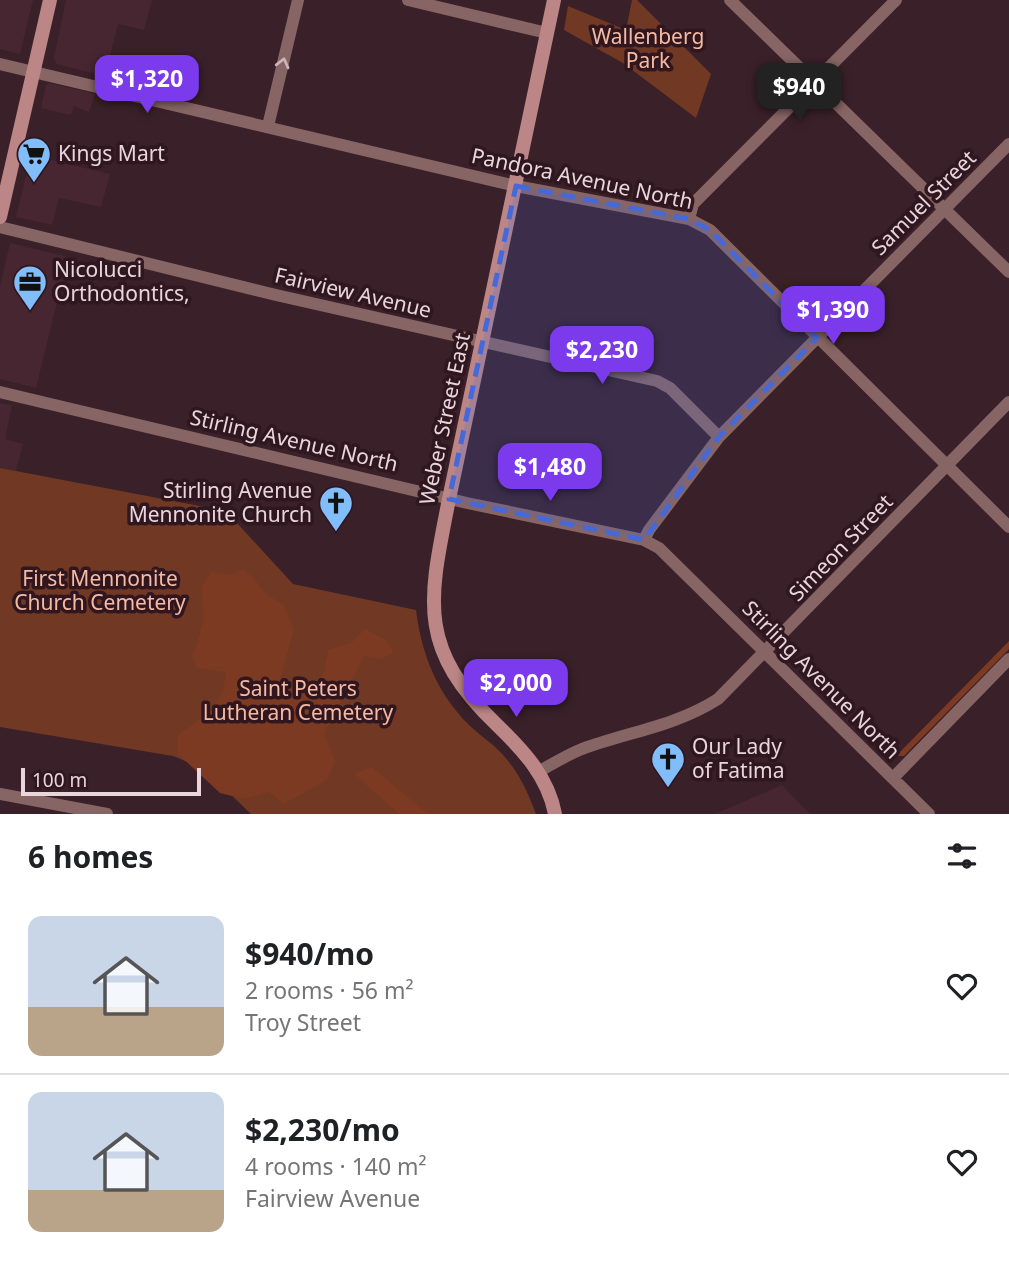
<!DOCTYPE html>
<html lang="en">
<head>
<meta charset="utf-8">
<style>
	:root { --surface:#fff; --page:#f2f2f2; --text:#202124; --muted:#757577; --line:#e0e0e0; --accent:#7c3aed }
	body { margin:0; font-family:"Noto Sans",sans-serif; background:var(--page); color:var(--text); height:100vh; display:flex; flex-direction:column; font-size:26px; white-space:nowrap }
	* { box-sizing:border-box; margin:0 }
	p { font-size:23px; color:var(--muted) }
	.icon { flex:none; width:38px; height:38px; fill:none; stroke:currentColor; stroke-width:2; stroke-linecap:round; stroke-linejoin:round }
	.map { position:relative; height:814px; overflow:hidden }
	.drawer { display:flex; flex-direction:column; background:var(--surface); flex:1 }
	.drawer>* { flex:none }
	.scale { position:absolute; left:21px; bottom:18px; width:180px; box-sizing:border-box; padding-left:7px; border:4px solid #e8d6dc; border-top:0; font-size:19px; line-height:24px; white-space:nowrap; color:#e8d6dc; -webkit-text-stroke:5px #2f161f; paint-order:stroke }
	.price { position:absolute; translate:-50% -60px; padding:0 16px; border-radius:14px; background:var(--accent); color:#fff; font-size:23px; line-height:46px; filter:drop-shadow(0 2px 4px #0008) }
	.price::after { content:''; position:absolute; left:50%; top:42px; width:21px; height:16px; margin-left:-10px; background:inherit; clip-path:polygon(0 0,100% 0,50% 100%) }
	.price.active { background:#222; color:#fff }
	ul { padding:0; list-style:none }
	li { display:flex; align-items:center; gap:21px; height:175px; padding:0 28px }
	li+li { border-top:2px solid var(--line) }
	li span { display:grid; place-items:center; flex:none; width:196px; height:140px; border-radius:14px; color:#555 }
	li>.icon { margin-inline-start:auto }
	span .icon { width:84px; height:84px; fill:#fffc; stroke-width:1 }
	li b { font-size:30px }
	h2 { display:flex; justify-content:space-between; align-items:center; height:84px; padding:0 28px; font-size:30px }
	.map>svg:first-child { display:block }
	.built { fill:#472632 }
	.green { fill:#713923 }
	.forest { fill:#7b3a21 }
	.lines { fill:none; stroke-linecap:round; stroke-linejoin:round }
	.minor { stroke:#876564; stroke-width:12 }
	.secondary { stroke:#bc8686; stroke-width:14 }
	.oneway { stroke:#cbb4b8 }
	.marked { fill:#4669d9; fill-opacity:0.2; stroke:#4669d9; stroke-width:5; stroke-dasharray:14 9; stroke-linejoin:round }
	.labels { text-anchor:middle; stroke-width:7; stroke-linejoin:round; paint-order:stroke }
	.park-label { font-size:21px; fill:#f6baa3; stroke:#2f161f }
	.poi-label { font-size:21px; fill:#e8d6dc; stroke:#2f161f; text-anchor:start }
	.street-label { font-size:21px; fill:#e8d6dc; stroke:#2f161f }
</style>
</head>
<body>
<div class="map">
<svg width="1009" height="814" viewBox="0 0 1009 814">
	<rect width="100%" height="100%" fill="#3a2029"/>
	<path class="built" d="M 0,0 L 33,0 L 20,54 L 0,49 Z
		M 66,0 L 152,0 L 144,30 L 118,24 L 105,76 L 56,64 L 54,58 Z
		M 49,83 L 95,94 L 89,112 L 74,106 L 71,115 L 41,108 L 46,85 Z
		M 31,155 L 110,174 L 101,207 L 59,198 L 52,225 L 16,217 Z
		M 10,243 L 68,257 L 36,388 L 0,379 L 0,287 Z
		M 0,403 L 12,405 L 5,439 L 23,444 L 16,471 L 0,468 Z
		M 782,785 L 810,814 L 715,814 L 752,798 Z"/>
	<path class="green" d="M 632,0 L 637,0 L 711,74 L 696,118 L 623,63 L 564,30 L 568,6 L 626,30 Z
		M 0,468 L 226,511 L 293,584 L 416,610 C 421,649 433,683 458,713 C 468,726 481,735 494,746 C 515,765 526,787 536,814 L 251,814 C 227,791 205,767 173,756 L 0,727 Z"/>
	<path class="forest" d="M 243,569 L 253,577 L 266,594 L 284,605 L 294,629 L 279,684 L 290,697 L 315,691 L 324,671 L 328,650 L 351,643 L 365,629 L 386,640 L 394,652 L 382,659 L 364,656 L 324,734 L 335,761 L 327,780 L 284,804 L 269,792 L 244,799 L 220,793 L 177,753 L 178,735 C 205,716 223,707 226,672 L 197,668 L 191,656 L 197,646 L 203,619 L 202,586 L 212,571 L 230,575 Z
		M 1009,641 L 1009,649 L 904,756 L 896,756 Z
		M 372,767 L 428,814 L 399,814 L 354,774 Z"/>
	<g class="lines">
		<path class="minor" d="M 408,0 L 547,33
			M 730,0 L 1009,272
			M 0,64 L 516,186 L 689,219 L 710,230 L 1009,527
			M 268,126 L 298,0
			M 689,219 L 693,204 L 896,0
			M 0,227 L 276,295 L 657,381 L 670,388 L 719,437
			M 0,392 L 467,503 L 644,540 L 659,548 L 929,814
			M 644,540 L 649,530 L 719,437 L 1009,144
			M 538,772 C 552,764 567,755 582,749 C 628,732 676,726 718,699 L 1009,402
			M 893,778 L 1009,659
			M 0,794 L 107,814"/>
		<path class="secondary" d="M 554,0 L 449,499 C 429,600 416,647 497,725 C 524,751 548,777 555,814
			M 0,217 L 50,0"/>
	</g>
	<defs><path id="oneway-chevron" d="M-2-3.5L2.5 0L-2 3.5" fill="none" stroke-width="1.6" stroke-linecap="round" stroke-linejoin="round" transform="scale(1.75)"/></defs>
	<use class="oneway" href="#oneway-chevron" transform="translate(283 63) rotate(-76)"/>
	<path class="marked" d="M 516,186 L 689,219 L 710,230 L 817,338 L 719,437 L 644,540 L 449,499 Z"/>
	<defs>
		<g id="supermarket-pin" transform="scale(1.75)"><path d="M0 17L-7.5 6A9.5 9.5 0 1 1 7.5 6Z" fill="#80bdfa" stroke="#2f161f"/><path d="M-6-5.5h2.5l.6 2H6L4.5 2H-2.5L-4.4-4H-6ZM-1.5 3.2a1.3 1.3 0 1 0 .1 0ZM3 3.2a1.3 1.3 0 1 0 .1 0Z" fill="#111"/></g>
		<g id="office-pin" transform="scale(1.75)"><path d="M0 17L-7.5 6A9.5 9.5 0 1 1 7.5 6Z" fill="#80bdfa" stroke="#2f161f"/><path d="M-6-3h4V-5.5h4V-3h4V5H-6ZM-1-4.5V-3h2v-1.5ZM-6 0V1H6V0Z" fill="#111"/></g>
		<g id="church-pin" transform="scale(1.75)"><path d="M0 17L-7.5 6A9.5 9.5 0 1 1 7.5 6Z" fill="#80bdfa" stroke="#2f161f"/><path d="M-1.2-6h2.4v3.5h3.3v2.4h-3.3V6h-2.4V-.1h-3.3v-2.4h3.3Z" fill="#111"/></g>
	</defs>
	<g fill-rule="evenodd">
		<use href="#supermarket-pin" x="34" y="154"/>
		<use href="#office-pin" x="30" y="282"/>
		<use href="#church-pin" x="336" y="503"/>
		<use href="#church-pin" x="668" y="759"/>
	</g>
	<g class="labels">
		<g class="park-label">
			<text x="648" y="44">Wallenberg<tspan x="648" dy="24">Park</tspan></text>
			<text x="100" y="586">First Mennonite<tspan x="100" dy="24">Church Cemetery</tspan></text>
			<text x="298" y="696">Saint Peters<tspan x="298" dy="24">Lutheran Cemetery</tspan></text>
		</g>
		<g class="poi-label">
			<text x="58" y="161">Kings Mart</text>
			<text x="54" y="277">Nicolucci<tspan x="54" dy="24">Orthodontics,</tspan></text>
			<text x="312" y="498" text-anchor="end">Stirling Avenue<tspan x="312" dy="24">Mennonite Church</tspan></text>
			<text x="692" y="754">Our Lady<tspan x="692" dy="24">of Fatima</tspan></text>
		</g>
		<g class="street-label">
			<text transform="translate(582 179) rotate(12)" y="7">Pandora Avenue North</text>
			<text transform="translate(924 203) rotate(-45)" y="7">Samuel Street</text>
			<text transform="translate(353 293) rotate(13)" y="7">Fairview Avenue</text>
			<text transform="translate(445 419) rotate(-78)" y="7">Weber Street East</text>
			<text transform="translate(294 441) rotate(13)" y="7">Stirling Avenue North</text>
			<text transform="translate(841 548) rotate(-46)" y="7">Simeon Street</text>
			<text transform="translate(821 680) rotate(45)" y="7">Stirling Avenue North</text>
		</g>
	</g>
</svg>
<div class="scale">100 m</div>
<b class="price" style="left:147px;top:115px">$1,320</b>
<b class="price active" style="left:799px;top:123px">$940</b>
<b class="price" style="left:833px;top:346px">$1,390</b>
<b class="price" style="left:602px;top:386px">$2,230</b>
<b class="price" style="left:550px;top:503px">$1,480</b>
<b class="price" style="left:516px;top:719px">$2,000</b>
</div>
<section class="drawer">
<h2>6 homes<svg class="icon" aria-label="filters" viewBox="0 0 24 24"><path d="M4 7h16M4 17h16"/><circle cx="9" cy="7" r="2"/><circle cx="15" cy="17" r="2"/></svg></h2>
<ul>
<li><span style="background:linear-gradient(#c9d6e8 65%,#b9a48a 0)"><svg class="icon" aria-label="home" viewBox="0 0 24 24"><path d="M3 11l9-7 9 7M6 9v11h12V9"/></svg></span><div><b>$940/mo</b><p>2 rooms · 56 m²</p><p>Troy Street</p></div><svg class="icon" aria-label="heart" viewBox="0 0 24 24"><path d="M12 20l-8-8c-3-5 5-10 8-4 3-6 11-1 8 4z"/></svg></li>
<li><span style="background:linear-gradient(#c9d6e8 70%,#b9a48a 0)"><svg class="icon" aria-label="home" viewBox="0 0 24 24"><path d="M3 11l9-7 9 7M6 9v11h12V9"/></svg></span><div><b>$2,230/mo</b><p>4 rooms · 140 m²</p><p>Fairview Avenue</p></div><svg class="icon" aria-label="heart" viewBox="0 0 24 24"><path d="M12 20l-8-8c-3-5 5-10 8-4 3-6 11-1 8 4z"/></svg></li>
</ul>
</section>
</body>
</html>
